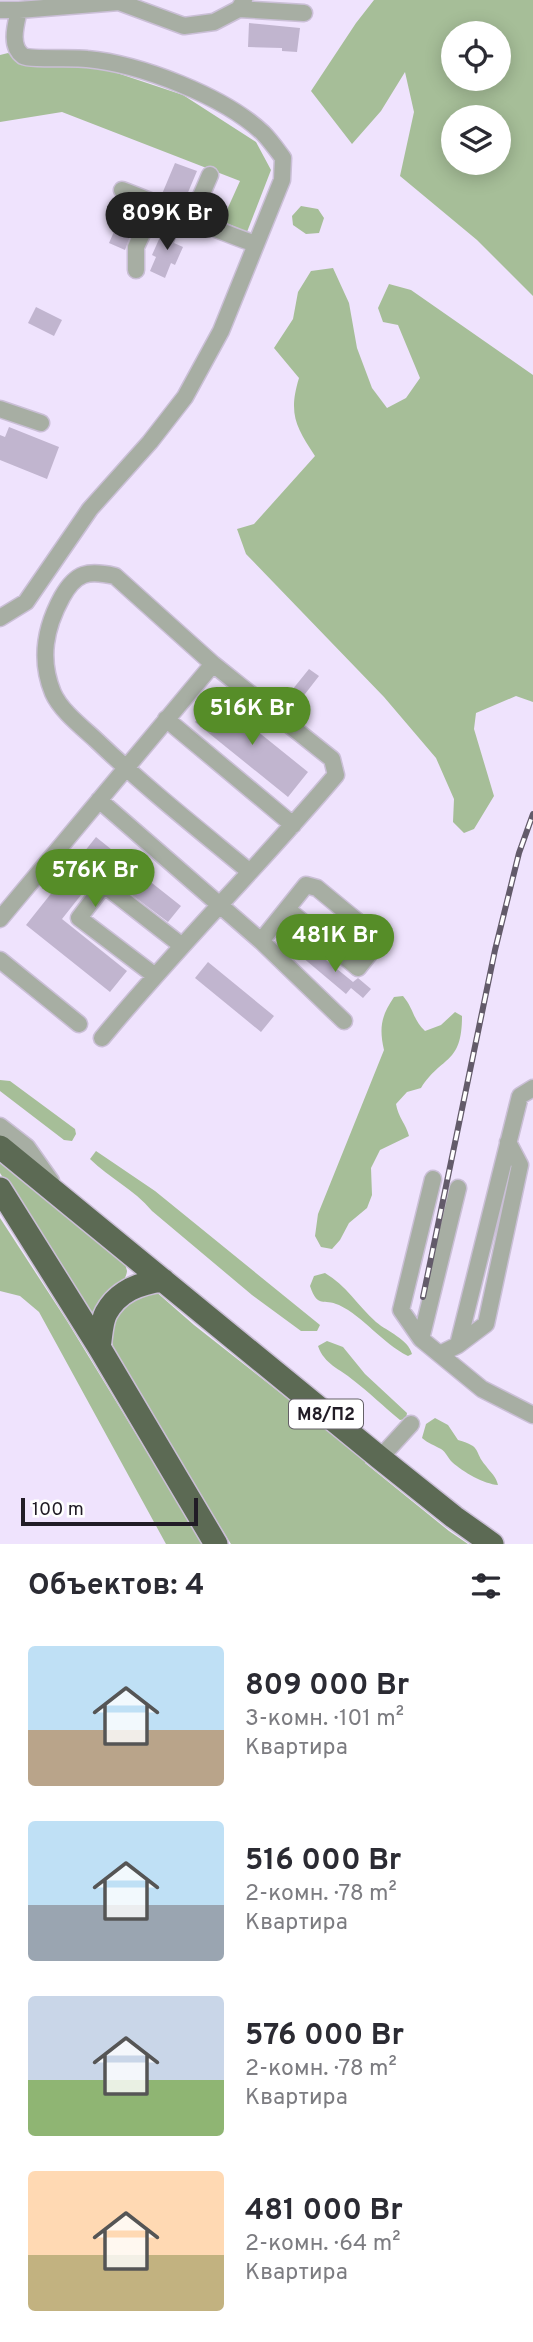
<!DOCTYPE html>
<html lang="ru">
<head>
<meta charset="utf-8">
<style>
	:root { --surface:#fff; --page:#f2f2f3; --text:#2b2b33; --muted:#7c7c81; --accent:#568d28 }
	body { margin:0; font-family:Overpass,sans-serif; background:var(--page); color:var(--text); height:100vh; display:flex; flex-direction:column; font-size:26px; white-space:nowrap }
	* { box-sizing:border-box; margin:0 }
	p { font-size:23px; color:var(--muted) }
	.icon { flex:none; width:38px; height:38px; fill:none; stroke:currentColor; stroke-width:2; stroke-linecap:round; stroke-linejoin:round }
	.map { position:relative; height:1544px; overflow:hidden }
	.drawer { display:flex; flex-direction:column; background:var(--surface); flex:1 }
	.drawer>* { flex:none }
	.buttons { position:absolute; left:441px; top:21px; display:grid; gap:14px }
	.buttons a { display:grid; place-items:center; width:70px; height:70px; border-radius:50%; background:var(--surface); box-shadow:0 4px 18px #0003; font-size:35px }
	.scale { position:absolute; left:21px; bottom:18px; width:177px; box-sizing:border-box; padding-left:7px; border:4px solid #211c26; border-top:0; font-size:19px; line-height:24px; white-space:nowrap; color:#211c26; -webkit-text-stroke:5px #fff; paint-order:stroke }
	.price { position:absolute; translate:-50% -60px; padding:0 16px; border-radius:24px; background:var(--accent); color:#fff; font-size:23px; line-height:46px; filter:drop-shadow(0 2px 4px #0008) }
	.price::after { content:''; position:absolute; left:50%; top:42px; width:21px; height:16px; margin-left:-10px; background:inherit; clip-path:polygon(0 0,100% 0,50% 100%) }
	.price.selected { background:#222; color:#fff }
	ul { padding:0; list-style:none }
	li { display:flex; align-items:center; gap:21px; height:175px; padding:0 28px }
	li span { display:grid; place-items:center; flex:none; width:196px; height:140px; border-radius:7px; color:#555 }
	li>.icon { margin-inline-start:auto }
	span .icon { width:84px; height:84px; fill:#fffc; stroke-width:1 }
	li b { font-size:30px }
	h2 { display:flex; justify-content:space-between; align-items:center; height:84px; padding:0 28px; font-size:30px }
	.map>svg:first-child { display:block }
	.green { fill:#a6be98; fill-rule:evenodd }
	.building { fill:#c1b5cf }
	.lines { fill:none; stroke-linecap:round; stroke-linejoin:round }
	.minor-casing { stroke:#cabfd6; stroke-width:19 }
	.highway-casing { stroke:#cabfd6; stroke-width:26 }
	.minor { stroke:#a7aea3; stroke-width:16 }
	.highway { stroke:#5c6a54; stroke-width:23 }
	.rail-casing { stroke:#635b6a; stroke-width:6 }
	.rail { stroke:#fff; stroke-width:3.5; stroke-dasharray:10; stroke-linecap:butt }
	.labels { text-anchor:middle; stroke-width:6; stroke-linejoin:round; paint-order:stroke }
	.shield { fill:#fff; stroke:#646067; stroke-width:2 }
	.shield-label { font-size:18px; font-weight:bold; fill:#211c26 }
</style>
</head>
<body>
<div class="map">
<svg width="533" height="1544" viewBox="0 0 533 1544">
	<rect width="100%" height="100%" fill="#efe3fd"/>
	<path class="green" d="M 374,0 L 533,0 L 533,296 L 477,240 L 400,176 L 414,112 L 405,72 L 381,111 L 352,144 L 311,91 L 356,23 ZM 453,33 L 499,33 L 499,79 L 453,79 ZM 453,117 L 499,117 L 499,163 L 453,163 Z
		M 8,53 L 29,66 L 96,66 L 183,95 L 256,142 L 271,170 L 247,232 L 222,221 L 240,181 L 62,112 L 0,122 L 0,55 Z
		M 301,206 L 318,209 L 324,218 L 319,233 L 306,234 L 293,225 L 292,216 Z
		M 333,268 L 349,303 L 357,348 L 372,388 L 387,408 L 406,398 L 420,378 L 398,325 L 383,322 L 378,308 L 389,284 L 411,290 L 533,375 L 533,702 L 516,696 L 476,713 L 474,729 L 494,796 L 474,829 L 464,833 L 453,822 L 454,799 L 436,758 L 384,697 L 246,554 L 237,529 L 254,524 L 315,456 C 296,427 288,414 299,378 L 274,348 L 293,319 L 298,292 L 311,271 Z
		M 403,996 C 414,1009 413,1020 425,1031 L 441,1025 L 455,1012 L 462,1016 C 462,1065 442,1055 421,1088 L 407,1092 L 396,1104 C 398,1117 406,1124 409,1136 L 380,1150 L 371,1168 L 372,1195 L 367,1208 L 349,1223 L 340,1240 L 332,1249 L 321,1247 L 315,1236 L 318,1214 L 384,1050 C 379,1028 381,1016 394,997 Z
		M 0,1080 L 10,1081 L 75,1129 L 76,1134 L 72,1141 L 64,1140 L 0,1091 Z
		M 96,1151 L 155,1191 L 320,1325 L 317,1331 L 301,1331 L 252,1295 L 152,1211 C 134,1189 109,1178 90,1159 Z
		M 0,1158 L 124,1260 C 124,1261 127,1270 127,1271 C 127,1281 101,1312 92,1315 L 0,1173 Z
		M 0,1218 L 67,1321 L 203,1544 L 166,1544 L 39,1312 L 20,1296 L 0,1291 Z
		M 325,1273 C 346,1285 358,1306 376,1322 C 388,1332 408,1339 412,1354 L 408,1356 C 382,1343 364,1317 339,1305 C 323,1298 318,1309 310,1286 L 314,1276 Z
		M 154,1290 L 194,1325 L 358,1454 L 365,1460 L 365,1463 L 449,1531 L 468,1544 L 231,1544 L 119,1365 C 113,1349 104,1321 118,1306 C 125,1298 144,1295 154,1290 Z
		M 327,1341 L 343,1347 L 365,1374 L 407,1413 L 406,1419 L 400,1420 C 384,1407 369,1392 353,1380 C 340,1369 324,1364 318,1346 Z
		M 435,1418 L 448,1425 L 458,1440 C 483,1447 473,1451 486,1466 C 491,1473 496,1476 498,1485 C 484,1484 463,1472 452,1462 C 448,1458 446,1452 441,1449 C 434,1445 429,1444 422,1438 L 426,1424 Z"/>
	<path class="building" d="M 249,23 L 300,28 L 297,52 L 282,51 L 282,48 L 248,47 Z
		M 175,163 L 197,171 L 184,202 L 162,194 Z
		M 120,218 L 135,224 L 125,250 L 109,243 Z
		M 173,222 L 181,226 L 174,243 L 183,247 L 175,265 L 171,263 L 165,278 L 150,271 L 156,257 L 152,255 L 160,237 L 166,239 Z
		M 36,307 L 62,320 L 54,336 L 28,323 Z
		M 9,427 L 59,447 L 47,479 L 0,460 L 0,435 L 5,437 Z
		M 309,669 L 319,676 L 298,703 L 288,695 Z
		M 215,697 L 308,772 L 288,797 L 195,722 Z
		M 96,837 L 122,858 L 129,850 L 140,859 L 133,868 L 181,906 L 168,922 L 100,871 L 62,919 L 127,971 L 110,992 L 26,925 Z
		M 310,947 L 353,982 L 358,978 L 371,989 L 363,998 L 351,988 L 346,994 L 302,957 Z
		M 208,962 L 274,1016 L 261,1032 L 195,978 Z"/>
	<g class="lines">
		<g class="minor-casing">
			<path id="minor" d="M 239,9 L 304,13
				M 0,10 L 19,10 L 119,2 L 184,26 L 214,22 L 239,9 L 244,0
				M 122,190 C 168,207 210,229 256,244
				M 191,219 L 210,175
				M 136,270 L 136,247 L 156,203
				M 0,409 L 41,423
				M 0,618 L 26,602 L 90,509 L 150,442 L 185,397 L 221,331 L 282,180 L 283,158 C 277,150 270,140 263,133 C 224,96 140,64 87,59 C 74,57 31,60 23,56 C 9,46 16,24 19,10
				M 213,664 L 115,576 C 88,570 76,572 62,597 C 45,628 39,659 53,693 C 61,711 82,727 96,740 C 145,787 198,829 250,872
				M 166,719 L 293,825
				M 99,800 L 261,941 L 344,1021
				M 0,919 L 213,664 L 332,759 L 336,775 C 260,865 177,947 102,1038
				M 261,941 L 306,885 L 317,888 L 373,934 L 373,949 L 358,968 L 287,909
				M 0,960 L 79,1024
				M 154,975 L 79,918 L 104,885 L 181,945
				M 0,1126 L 27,1147 L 51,1181
				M 458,1188 L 421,1339 L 482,1389 L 533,1415
				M 421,1339 L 401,1310 L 433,1179
				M 458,1345 L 486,1324 L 520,1165 L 508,1142
				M 440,1354 L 458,1345 L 520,1096 L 533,1088
				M 380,1458 L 411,1424"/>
		</g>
		<g class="highway-casing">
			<path id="highway" d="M 0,1147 L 380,1458 L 454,1517 L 492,1544
				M 0,1189 L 99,1347 L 216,1544
				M 99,1347 C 101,1337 101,1322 106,1313 C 118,1291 139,1283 163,1280"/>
		</g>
		<use href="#minor" class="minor"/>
		<use href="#highway" class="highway"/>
		<g class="rail-casing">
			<path id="rail" d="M 423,1297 L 495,950 L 519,853 L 533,814"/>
		</g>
		<use href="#rail" class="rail"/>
	</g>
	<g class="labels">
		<rect class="shield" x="289" y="1399.5" width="74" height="29" rx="5"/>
		<g class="shield-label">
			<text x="326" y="1420">М8/П2</text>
		</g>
	</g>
</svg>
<div class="buttons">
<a><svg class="icon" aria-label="locate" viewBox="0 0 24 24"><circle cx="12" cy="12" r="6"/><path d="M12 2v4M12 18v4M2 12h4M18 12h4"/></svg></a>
<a><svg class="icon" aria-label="layers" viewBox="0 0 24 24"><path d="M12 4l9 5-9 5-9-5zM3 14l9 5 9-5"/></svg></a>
</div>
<div class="scale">100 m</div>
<b class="price selected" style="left:167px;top:252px">809K Br</b>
<b class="price" style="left:252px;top:747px">516K Br</b>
<b class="price" style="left:95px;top:909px">576K Br</b>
<b class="price" style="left:335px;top:974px">481K Br</b>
</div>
<section class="drawer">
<h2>Объектов: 4<svg class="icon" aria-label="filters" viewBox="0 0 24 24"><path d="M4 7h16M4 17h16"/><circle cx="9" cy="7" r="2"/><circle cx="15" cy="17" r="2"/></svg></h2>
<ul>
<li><span style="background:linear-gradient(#bfe0f5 60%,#b9a48a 0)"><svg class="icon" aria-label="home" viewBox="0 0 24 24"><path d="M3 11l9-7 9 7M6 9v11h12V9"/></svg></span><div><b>809 000 Br</b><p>3-комн. · 101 m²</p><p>Квартира</p></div></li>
<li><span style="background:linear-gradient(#bfe0f5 60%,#9aa5b1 0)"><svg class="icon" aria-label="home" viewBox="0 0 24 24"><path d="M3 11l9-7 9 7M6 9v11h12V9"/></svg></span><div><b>516 000 Br</b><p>2-комн. · 78 m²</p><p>Квартира</p></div></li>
<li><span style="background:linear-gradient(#c9d6e8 60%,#8fb573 0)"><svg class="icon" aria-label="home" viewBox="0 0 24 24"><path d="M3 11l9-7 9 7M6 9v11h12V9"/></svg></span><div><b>576 000 Br</b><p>2-комн. · 78 m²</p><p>Квартира</p></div></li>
<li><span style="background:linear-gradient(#ffd9b3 60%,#c2b280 0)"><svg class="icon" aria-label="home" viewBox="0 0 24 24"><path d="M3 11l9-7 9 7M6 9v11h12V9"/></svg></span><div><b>481 000 Br</b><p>2-комн. · 64 m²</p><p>Квартира</p></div></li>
</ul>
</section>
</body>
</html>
